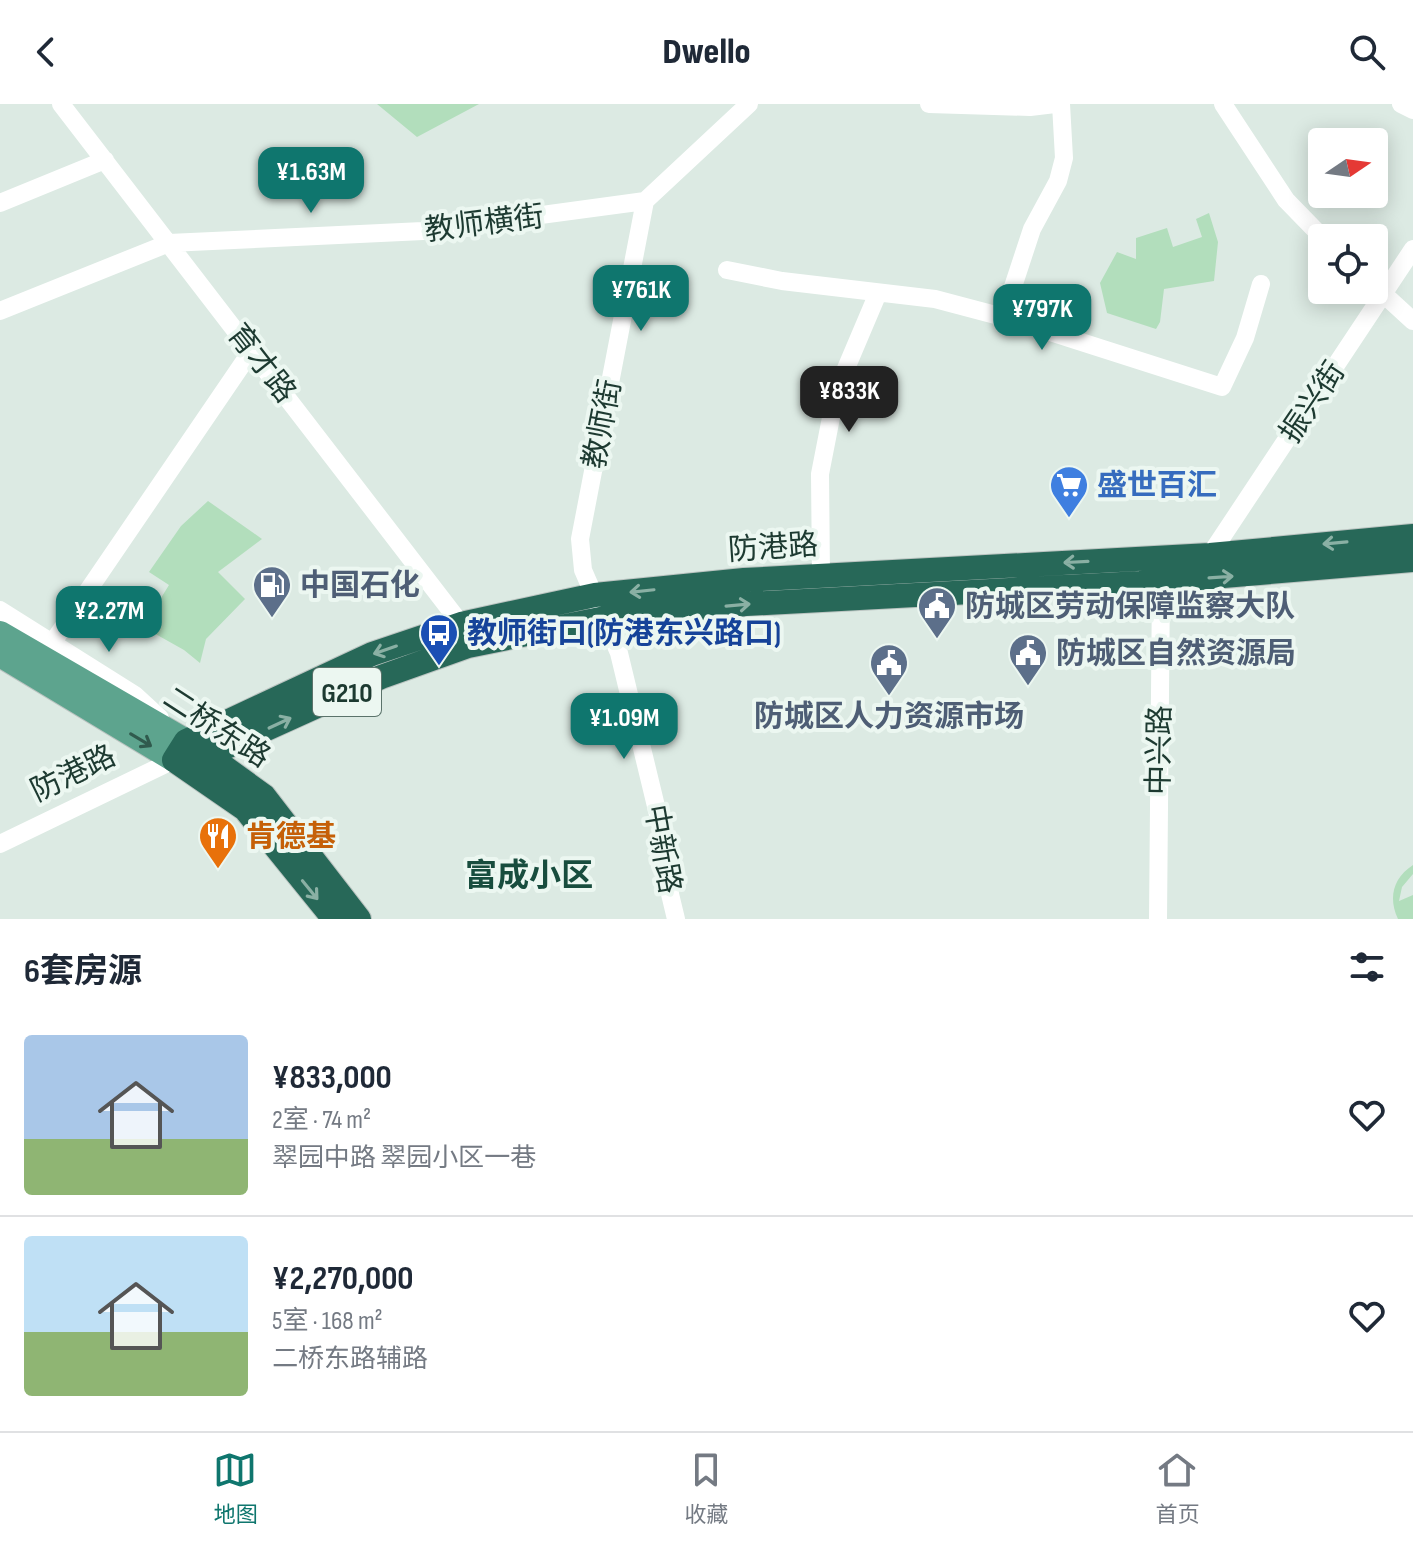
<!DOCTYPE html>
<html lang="zh">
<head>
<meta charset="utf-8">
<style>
	:root { --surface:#fff; --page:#f6f6f7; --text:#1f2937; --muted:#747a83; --line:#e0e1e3; --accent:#0f766e }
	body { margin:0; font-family:"Sofia Sans Condensed","Noto Sans SC",sans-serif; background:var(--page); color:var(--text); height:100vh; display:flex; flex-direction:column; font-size:30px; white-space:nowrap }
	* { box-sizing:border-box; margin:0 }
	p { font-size:26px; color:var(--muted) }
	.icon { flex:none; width:44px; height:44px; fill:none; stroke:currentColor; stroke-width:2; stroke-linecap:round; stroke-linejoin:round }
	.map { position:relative; height:815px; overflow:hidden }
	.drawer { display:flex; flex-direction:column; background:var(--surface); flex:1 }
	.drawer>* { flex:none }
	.needle { width:52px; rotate:77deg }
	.controls { position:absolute; left:1308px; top:24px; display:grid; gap:16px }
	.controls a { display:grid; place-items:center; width:80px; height:80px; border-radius:8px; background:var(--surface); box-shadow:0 4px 20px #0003; font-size:40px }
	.price { position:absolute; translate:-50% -68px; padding:0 18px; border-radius:16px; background:var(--accent); color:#fff; font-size:26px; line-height:52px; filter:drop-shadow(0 2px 4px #0008) }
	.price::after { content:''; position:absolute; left:50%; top:48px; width:24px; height:18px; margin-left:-12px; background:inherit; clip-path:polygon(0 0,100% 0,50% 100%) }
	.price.selected { background:#222; color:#fff }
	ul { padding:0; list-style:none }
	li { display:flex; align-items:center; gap:24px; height:200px; padding:0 24px }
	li+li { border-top:2px solid var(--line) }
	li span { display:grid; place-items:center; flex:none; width:224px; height:160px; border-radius:8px; color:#555 }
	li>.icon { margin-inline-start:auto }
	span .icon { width:96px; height:96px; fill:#fffc; stroke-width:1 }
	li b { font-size:34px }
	h2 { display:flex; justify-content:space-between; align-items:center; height:96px; padding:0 24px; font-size:34px }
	header { display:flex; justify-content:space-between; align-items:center; height:104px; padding:0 24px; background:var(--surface); font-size:36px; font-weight:800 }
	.tab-bar { display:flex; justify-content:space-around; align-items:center; height:112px; border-top:2px solid var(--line); background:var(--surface); font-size:22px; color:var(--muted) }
	.tab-bar a { display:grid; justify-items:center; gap:4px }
	.tab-bar .selected { color:var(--accent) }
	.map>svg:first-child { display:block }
	.green { fill:#b2debc }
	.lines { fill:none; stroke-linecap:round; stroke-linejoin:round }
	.major-casing { stroke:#bbc4c1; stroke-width:26 }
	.highway-casing { stroke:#bbc4c1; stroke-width:26 }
	.minor { stroke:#fff; stroke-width:18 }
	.major { stroke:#5da48e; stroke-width:24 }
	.highway { stroke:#276858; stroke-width:24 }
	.oneway { stroke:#8ab0a4 }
	.oneway2 { stroke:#305a4d }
	.labels { text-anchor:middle; stroke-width:8; stroke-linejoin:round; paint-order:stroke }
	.shield { fill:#ecf7f1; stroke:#5b736b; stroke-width:2 }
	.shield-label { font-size:28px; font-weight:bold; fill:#1d3a31 }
	.street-label { font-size:30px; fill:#1d3a31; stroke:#ecf7f1 }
	.shop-label { font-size:30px; font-weight:bold; fill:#366cbe; stroke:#ecf7f1; text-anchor:start }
	.service-label { font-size:30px; font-weight:bold; fill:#4e5e75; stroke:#ecf7f1; text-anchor:start }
	.transit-label { font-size:30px; font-weight:bold; fill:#164399; stroke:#ecf7f1; text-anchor:start }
	.food-label { font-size:30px; font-weight:bold; fill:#c56008; stroke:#ecf7f1; text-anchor:start }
	.neighbourhood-label { font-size:32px; font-weight:bold; fill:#184d3e; stroke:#ecf7f1 }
</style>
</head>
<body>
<header><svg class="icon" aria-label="back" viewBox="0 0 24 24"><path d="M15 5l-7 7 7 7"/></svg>Dwello<svg class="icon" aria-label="search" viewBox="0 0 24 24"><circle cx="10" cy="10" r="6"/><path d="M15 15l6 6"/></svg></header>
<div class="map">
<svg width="1413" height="815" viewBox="0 0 1413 815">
	<rect width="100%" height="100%" fill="#dceae3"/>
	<path class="green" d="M 377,0 L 479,0 L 417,33 Z
		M 1209,109 L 1218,138 L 1214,177 L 1164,185 L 1160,218 L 1156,225 L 1107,209 L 1100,179 L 1117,148 L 1136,155 L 1136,134 L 1167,124 L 1173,143 L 1202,133 L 1196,115 Z
		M 208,397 L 262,435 L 218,468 L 245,495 L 206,535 L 200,559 L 184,546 L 143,523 L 169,481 L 149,468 L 181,422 Z
		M 1413,761 L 1413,770 L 1402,783 L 1399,797 L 1413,791 L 1413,815 L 1398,815 C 1388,794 1393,774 1413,761 Z"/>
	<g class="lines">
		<g class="major-casing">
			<path id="major" d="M 0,529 L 186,637
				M 0,551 L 174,656"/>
		</g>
		<g class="highway-casing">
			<path id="highway" d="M 198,644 L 264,692 L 359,815
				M 174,656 L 186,637 L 372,550 L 461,520 L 595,491 L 744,476 L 1210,451 L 1413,432
				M 174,656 L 209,651 L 381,573 L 468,542 L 605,514 L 746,500 L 1140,479 L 1413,456
				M 174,656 L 245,705 L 334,815"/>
		</g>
		<path class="minor" d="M 61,0 L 461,520
			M 929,0 L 1030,3 L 1055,0
			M 1223,0 L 1286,96 L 1323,134
			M 1401,0 L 1413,6
			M 0,99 L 105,56
			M 727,166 L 782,177 L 935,195 L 1003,213 L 1222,283 L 1245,234 L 1261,180
			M 1377,184 L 1413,217
			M 0,207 L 169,139 L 423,127 L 645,97
			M 1003,213 L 1032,125 L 1058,77 L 1064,54 L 1061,0
			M 1210,451 L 1413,145
			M 821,472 L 820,370 L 836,288 L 878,189
			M 0,506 L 135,591 L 160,614
			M 42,554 L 252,246
			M 0,740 L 174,656
			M 676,815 L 670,790 L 669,756 L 619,549 L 583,466 L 580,435 L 645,97 L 749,0
			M 1158,815 L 1161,477"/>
		<use href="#major" class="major"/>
		<use href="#highway" class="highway"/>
	</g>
	<defs><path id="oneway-shaft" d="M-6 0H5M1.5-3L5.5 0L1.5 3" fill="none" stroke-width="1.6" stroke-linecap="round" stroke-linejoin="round" transform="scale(2)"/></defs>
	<g class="oneway">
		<use href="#oneway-shaft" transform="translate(1335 439) rotate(175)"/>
		<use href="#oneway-shaft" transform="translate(1076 458) rotate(177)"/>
		<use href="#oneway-shaft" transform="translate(1221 473) rotate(-4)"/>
		<use href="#oneway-shaft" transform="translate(642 487) rotate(174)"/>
		<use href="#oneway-shaft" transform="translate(738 501) rotate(-5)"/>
		<use href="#oneway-shaft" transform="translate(385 546) rotate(161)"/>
		<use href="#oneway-shaft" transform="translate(280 619) rotate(-25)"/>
		<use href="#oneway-shaft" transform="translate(310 786) rotate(51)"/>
	</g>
	<use class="oneway2" href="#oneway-shaft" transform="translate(141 636) rotate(31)"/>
	<defs>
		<g id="supermarket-pin" transform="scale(2)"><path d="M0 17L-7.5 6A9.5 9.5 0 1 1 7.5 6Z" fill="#3f7fe0" stroke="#ecf7f1"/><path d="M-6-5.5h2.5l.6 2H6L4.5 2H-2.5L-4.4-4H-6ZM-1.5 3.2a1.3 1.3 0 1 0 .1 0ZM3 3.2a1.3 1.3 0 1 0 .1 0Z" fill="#fff"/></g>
		<g id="fuel-pin" transform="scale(2)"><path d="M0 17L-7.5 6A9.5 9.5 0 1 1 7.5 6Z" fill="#5c6f8a" stroke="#ecf7f1"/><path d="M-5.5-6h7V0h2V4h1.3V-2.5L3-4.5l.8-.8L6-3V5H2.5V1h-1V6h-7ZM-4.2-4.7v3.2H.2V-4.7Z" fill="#fff"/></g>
		<g id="civic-pin" transform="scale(2)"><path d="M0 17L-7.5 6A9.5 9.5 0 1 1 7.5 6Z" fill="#5c6f8a" stroke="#ecf7f1"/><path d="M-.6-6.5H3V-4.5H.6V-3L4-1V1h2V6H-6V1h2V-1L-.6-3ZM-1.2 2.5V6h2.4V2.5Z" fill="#fff"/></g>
		<g id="bus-pin" transform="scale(2)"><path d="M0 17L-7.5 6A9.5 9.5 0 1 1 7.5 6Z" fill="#1a4fb4" stroke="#ecf7f1"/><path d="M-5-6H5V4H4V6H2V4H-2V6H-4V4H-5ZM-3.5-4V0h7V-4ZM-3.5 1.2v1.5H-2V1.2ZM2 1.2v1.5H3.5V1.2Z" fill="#fff"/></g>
		<g id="restaurant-pin" transform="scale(2)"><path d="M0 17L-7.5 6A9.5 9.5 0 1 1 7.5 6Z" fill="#e8710a" stroke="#ecf7f1"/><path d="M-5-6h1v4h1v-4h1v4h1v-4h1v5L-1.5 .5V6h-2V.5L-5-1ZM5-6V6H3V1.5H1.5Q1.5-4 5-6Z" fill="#fff"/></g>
	</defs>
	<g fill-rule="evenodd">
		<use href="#supermarket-pin" x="1069" y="381"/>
		<use href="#fuel-pin" x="272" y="481"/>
		<use href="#civic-pin" x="937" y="502"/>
		<use href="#bus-pin" x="439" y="529"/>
		<use href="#civic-pin" x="1028" y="549"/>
		<use href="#civic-pin" x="889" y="559"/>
		<use href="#restaurant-pin" x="218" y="732"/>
	</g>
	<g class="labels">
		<rect class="shield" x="313" y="564" width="68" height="48" rx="6"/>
		<g class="shield-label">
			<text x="347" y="598">G210</text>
		</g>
		<g class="street-label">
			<text transform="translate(484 119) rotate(-7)" y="10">教师横街</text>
			<text transform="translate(262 259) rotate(52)" y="10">育才路</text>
			<text transform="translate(1312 298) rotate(-56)" y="10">振兴街</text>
			<text transform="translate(602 320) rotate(-79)" y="10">教师街</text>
			<text transform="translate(773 443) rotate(-4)" y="10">防港路</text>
			<text transform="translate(217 623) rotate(33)" y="10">二桥东路</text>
			<text transform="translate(1159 646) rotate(-89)" y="10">中兴路</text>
			<text transform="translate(73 669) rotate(-26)" y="10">防港路</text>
			<text transform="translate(663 745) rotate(80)" y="10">中新路</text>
		</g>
		<g class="shop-label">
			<text x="1097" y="391">盛世百汇</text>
		</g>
		<g class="service-label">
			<text x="300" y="491">中国石化</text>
			<text x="965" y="512">防城区劳动保障监察大队</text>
			<text x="1056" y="559">防城区自然资源局</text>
			<text x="889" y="622" text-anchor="middle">防城区人力资源市场</text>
		</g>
		<g class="transit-label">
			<text x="467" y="539">教师街口(防港东兴路口)</text>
		</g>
		<g class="food-label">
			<text x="246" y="742">肯德基</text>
		</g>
		<g class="neighbourhood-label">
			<text x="529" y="782">富成小区</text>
		</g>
	</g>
</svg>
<div class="controls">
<a><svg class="needle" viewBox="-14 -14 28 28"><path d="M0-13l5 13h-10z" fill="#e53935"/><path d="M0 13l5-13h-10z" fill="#747a83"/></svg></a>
<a><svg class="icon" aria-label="locate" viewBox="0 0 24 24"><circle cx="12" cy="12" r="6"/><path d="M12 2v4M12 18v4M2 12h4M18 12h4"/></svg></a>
</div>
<b class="price" style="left:311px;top:111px">¥1.63M</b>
<b class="price" style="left:641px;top:229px">¥761K</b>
<b class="price" style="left:1042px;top:248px">¥797K</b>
<b class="price selected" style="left:849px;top:330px">¥833K</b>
<b class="price" style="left:109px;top:550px">¥2.27M</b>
<b class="price" style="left:624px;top:657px">¥1.09M</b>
</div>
<section class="drawer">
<h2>6套房源<svg class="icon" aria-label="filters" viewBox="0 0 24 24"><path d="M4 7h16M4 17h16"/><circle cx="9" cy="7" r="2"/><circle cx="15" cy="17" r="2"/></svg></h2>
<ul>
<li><span style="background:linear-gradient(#a9c7e8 65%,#8fb573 0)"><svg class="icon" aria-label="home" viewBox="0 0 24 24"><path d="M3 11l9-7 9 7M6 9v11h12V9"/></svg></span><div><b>¥833,000</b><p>2室 · 74 m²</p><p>翠园中路 翠园小区一巷</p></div><svg class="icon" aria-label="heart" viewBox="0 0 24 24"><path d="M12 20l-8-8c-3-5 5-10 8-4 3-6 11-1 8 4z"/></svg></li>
<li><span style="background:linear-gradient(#bfe0f5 60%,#8fb573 0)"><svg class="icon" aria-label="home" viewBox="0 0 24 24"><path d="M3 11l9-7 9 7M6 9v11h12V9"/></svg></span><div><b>¥2,270,000</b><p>5室 · 168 m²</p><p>二桥东路辅路</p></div><svg class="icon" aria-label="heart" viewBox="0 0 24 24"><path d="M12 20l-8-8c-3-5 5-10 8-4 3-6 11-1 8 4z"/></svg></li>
</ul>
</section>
<nav class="tab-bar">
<a class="selected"><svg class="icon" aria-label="map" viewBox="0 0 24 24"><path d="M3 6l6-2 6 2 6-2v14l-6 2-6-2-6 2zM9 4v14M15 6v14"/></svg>地图</a>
<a><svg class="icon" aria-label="saved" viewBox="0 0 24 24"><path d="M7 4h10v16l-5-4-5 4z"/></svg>收藏</a>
<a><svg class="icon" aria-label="home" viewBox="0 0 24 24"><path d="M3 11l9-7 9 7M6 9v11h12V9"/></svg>首页</a>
</nav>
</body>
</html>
